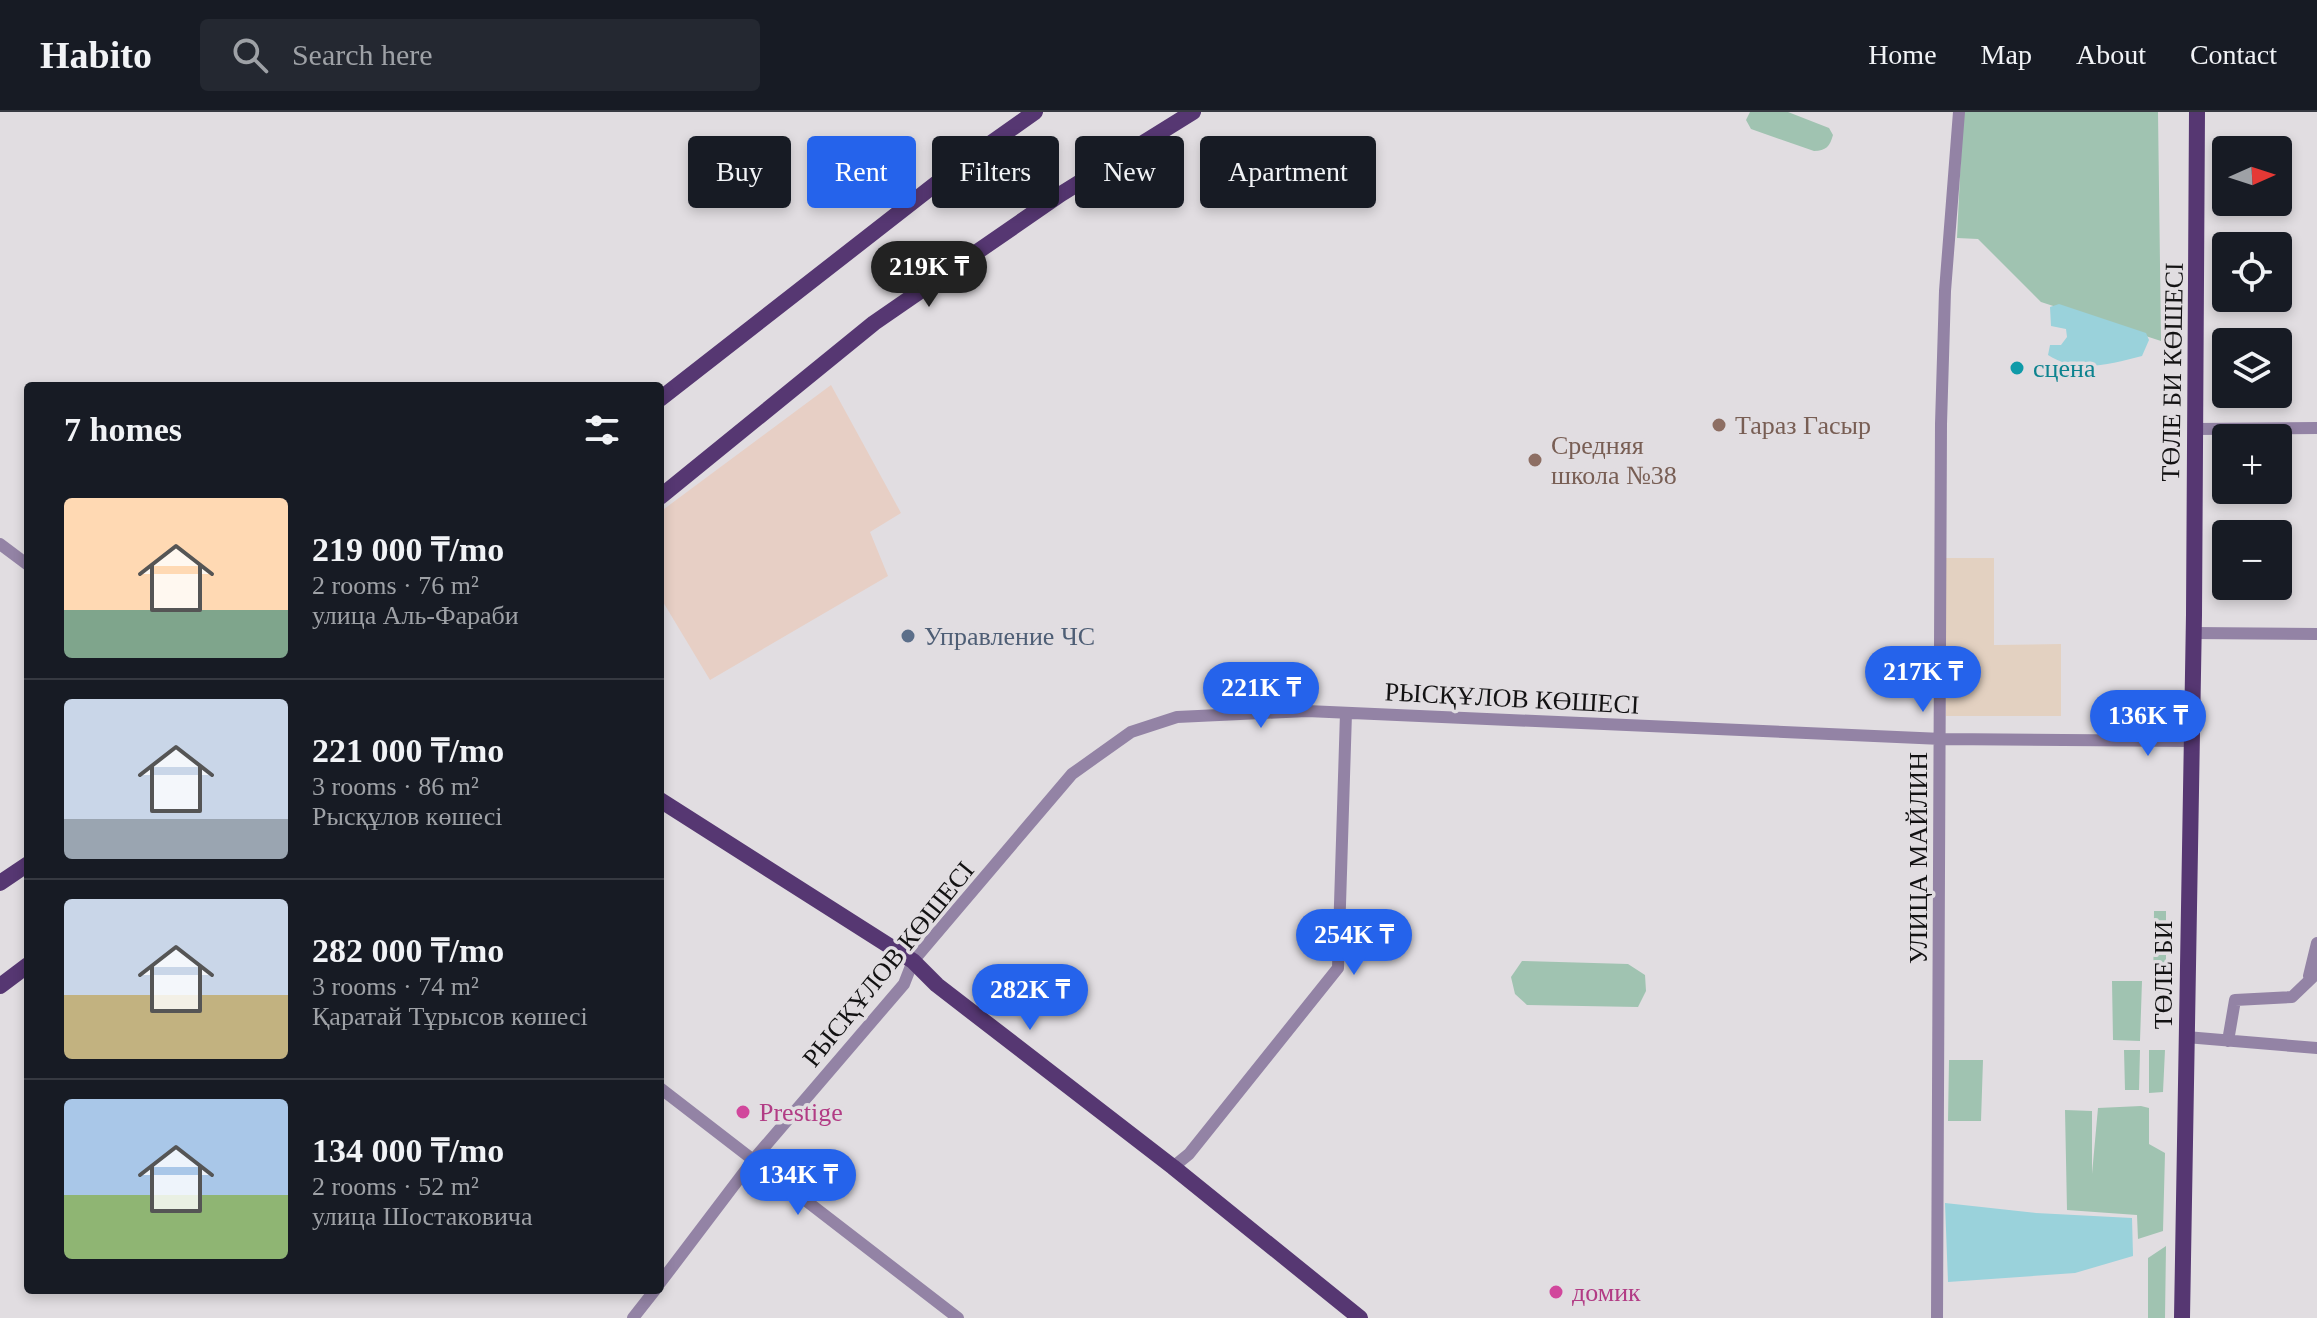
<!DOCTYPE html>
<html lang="en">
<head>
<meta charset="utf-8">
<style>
	:root { --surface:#171b24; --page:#242831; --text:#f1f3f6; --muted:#9ea1a6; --line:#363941; --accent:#2563eb }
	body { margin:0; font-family:Georgia,serif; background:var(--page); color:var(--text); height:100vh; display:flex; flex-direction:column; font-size:30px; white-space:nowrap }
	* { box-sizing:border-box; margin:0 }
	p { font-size:26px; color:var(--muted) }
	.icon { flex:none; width:44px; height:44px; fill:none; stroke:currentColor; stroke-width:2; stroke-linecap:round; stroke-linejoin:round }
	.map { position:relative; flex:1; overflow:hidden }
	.sheet { position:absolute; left:24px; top:270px; width:640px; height:912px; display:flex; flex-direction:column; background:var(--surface); border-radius:8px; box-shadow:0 4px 12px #0003 }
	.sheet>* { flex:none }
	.guide { position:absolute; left:688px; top:24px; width:760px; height:72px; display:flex; gap:16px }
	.needle { width:52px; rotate:87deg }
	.tools { position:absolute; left:2212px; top:24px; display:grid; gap:16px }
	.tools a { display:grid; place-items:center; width:80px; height:80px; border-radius:8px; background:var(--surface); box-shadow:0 4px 12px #0003; font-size:40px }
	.price { position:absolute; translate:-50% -68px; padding:0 18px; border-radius:28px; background:var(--accent); color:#fff; font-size:26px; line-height:52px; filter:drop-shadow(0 2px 4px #0008) }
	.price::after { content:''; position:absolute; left:50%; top:48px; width:24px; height:18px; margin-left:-12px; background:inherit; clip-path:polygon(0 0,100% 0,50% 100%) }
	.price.on { background:#222; color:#fff }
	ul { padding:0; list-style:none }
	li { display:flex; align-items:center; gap:24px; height:200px; padding:0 40px }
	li+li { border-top:2px solid var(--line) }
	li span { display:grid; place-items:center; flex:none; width:224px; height:160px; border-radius:8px; color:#555 }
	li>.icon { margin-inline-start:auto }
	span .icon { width:96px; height:96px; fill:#fffc; stroke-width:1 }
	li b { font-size:34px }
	h2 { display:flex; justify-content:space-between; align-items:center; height:96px; padding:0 40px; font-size:34px }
	.tag { padding:0 28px; border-radius:8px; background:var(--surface); box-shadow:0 4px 12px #0003; font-size:28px; line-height:72px }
	.tag.on { background:var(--accent); color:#fff }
	header { display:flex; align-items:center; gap:48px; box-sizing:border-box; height:112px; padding:0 40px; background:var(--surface); border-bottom:2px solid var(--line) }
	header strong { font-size:38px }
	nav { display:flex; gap:44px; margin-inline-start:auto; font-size:28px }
	.search { width:560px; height:72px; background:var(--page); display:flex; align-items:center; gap:20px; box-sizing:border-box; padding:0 28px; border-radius:8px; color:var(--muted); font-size:30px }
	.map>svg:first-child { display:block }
	.commercial { fill:#e3d1c1 }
	.industrial { fill:#e7cfc5 }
	.green { fill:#a0c3b1 }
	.water { fill:#9ad2db }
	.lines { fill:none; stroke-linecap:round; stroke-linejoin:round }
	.minor { stroke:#9383a5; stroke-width:12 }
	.major { stroke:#563772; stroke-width:16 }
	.culture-dot { fill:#0f9aa8; stroke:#e1dde1; stroke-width:3 }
	.education-dot { fill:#8d6e63; stroke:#e1dde1; stroke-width:3 }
	.service-dot { fill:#5c6f8a; stroke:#e1dde1; stroke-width:3 }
	.hotel-dot { fill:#d1479c; stroke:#e1dde1; stroke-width:3 }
	.labels { text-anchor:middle; stroke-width:7; stroke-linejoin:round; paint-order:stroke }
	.culture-label { font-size:26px; fill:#0d838f; stroke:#e1dde1; text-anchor:start }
	.street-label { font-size:26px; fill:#131213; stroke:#e1dde1 }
	.education-label { font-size:26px; fill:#785e54; stroke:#e1dde1; text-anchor:start }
	.service-label { font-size:26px; fill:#4e5e75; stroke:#e1dde1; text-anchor:start }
	.hotel-label { font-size:26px; fill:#b23c85; stroke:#e1dde1; text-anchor:start }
</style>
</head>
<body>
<header>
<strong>Habito</strong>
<div class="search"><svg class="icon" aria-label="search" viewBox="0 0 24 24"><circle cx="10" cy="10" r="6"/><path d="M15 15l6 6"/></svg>Search here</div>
<nav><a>Home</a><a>Map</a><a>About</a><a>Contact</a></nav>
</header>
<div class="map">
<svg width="2317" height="1206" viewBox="0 0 2317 1206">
	<rect width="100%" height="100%" fill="#e1dde1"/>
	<path class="commercial" d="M 1946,446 L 1994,446 L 1994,533 L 2061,532 L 2061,604 L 1946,604 Z"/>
	<path class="industrial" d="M 831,273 L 901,401 L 870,420 L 888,464 L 710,568 L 660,485 L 660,400 Z"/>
	<path class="green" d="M 1750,0 L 1788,0 L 1829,16 L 1833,23 C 1830,34 1826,39 1814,39 L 1751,17 L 1746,8 Z
		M 1963,0 L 2158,0 L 2161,229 L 2041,190 L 1978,127 L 1957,126 Z
		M 2154,799 L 2166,799 L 2166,881 L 2153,881 Z
		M 1522,849 L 1628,852 L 1645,863 L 1646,879 L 1638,895 L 1527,893 L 1515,882 L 1511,865 Z
		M 2112,869 L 2142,869 L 2140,929 L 2113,928 Z
		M 2124,938 L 2140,938 L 2139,978 L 2125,978 Z
		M 2149,938 L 2165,938 L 2163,980 L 2149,981 Z
		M 1949,948 L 1983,948 L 1981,1009 L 1948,1009 Z
		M 2141,994 L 2149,996 L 2149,1032 L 2165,1041 L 2163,1119 L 2138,1127 L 2137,1103 L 2067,1098 L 2065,998 L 2092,999 L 2092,1062 L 2098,996 Z
		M 2166,1134 L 2165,1206 L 2148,1206 L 2148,1146 Z"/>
	<path class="water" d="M 2059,192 L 2146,221 L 2149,228 L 2142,244 C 2110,252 2077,262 2048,243 L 2050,233 L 2061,233 L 2067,225 L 2066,217 L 2051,214 L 2050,195 Z
		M 1945,1091 L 2036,1101 L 2132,1106 L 2133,1144 L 2075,1161 L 1948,1170 Z"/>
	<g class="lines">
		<path class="minor" d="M 2196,317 L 2317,316
			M 0,432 L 28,453
			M 2193,521 L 2317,522
			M 2309,864 L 2317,831
			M 2186,925 L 2317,936
			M 2228,929 L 2235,888 L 2292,885 L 2317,861
			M 660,976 L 958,1206
			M 1173,1055 L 1189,1042 L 1338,856 L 1346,601
			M 660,1171 L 754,1047 L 904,872 L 913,849 L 1072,662 L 1131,620 L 1177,605 L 1307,599 L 1942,627 L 2191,629
			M 633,1206 L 655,1178
			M 1937,1206 L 1941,312 L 1945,179 L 1959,0"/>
		<path class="major" d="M 660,287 L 960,53 L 1035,0
			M 660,385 L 874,211 L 1061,82 L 1193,0
			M 660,688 L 913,849 L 937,873 L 1173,1055 L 1360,1206
			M 0,771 L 28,752
			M 0,874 L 28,853
			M 2182,1206 L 2194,503 L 2197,0"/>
	</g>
	<circle class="culture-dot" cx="2017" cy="256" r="8"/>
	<g class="education-dot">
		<circle cx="1719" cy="313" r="8"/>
		<circle cx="1535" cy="348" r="8"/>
	</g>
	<circle class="service-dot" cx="908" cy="524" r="8"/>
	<g class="hotel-dot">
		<circle cx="743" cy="1000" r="8"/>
		<circle cx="1556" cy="1180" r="8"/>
	</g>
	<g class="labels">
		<g class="culture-label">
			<text x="2033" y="265">сцена</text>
		</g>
		<g class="street-label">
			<text transform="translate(2172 260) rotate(-89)" y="9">ТӨЛЕ БИ КӨШЕСІ</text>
			<text transform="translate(1512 586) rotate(3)" y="9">РЫСҚҰЛОВ КӨШЕСІ</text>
			<text transform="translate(1918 746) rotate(-90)" y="9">УЛИЦА МАЙЛИН</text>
			<text transform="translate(888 852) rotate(-51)" y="9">РЫСҚҰЛОВ КӨШЕСІ</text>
			<text transform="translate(2163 863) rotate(-90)" y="9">ТӨЛЕ БИ</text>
		</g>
		<g class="education-label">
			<text x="1735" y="322">Тараз Гасыр</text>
			<text x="1551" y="342">Средняя<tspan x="1551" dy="30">школа №38</tspan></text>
		</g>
		<g class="service-label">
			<text x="924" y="533">Управление ЧС</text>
		</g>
		<g class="hotel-label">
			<text x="759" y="1009">Prestige</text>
			<text x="1572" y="1189">домик</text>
		</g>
	</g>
</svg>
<div class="tools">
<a><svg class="needle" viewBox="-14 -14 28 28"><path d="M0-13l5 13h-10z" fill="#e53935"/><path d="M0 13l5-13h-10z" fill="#9ea1a6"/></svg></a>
<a><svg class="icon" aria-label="locate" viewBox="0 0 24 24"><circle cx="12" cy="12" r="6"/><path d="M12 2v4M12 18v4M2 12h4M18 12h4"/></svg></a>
<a><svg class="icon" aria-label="layers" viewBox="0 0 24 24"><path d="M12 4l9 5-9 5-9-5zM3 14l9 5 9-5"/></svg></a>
<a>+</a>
<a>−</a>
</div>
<b class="price on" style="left:929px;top:197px">219K ₸</b>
<b class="price" style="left:1923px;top:602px">217K ₸</b>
<b class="price" style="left:1261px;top:618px">221K ₸</b>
<b class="price" style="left:2148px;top:646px">136K ₸</b>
<b class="price" style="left:1354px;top:865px">254K ₸</b>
<b class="price" style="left:1030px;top:920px">282K ₸</b>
<b class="price" style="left:798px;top:1105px">134K ₸</b>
<div class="guide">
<a class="tag">Buy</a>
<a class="tag on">Rent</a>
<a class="tag">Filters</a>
<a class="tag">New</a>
<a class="tag">Apartment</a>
</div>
<section class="sheet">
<h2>7 homes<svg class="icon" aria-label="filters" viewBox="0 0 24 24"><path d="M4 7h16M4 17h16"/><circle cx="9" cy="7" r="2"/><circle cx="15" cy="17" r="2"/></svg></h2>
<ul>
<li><span style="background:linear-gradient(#ffd9b3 70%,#7fa58c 0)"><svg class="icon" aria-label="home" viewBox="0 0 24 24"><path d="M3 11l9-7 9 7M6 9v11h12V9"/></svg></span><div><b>219 000 ₸/mo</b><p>2 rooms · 76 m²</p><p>улица Аль-Фараби</p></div></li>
<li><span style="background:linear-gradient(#c9d6e8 75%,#9aa5b1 0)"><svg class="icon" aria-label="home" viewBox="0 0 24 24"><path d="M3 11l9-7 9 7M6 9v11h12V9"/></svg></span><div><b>221 000 ₸/mo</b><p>3 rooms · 86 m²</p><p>Рысқұлов көшесі</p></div></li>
<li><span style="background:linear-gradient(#c9d6e8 60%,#c2b280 0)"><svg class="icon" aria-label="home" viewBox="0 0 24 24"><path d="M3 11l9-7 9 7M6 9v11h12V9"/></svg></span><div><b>282 000 ₸/mo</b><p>3 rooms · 74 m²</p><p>Қаратай Тұрысов көшесі</p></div></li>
<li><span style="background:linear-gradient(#a9c7e8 60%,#8fb573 0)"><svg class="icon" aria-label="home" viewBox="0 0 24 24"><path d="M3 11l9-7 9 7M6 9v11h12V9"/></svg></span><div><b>134 000 ₸/mo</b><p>2 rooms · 52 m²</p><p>улица Шостаковича</p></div></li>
</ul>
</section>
</div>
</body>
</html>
